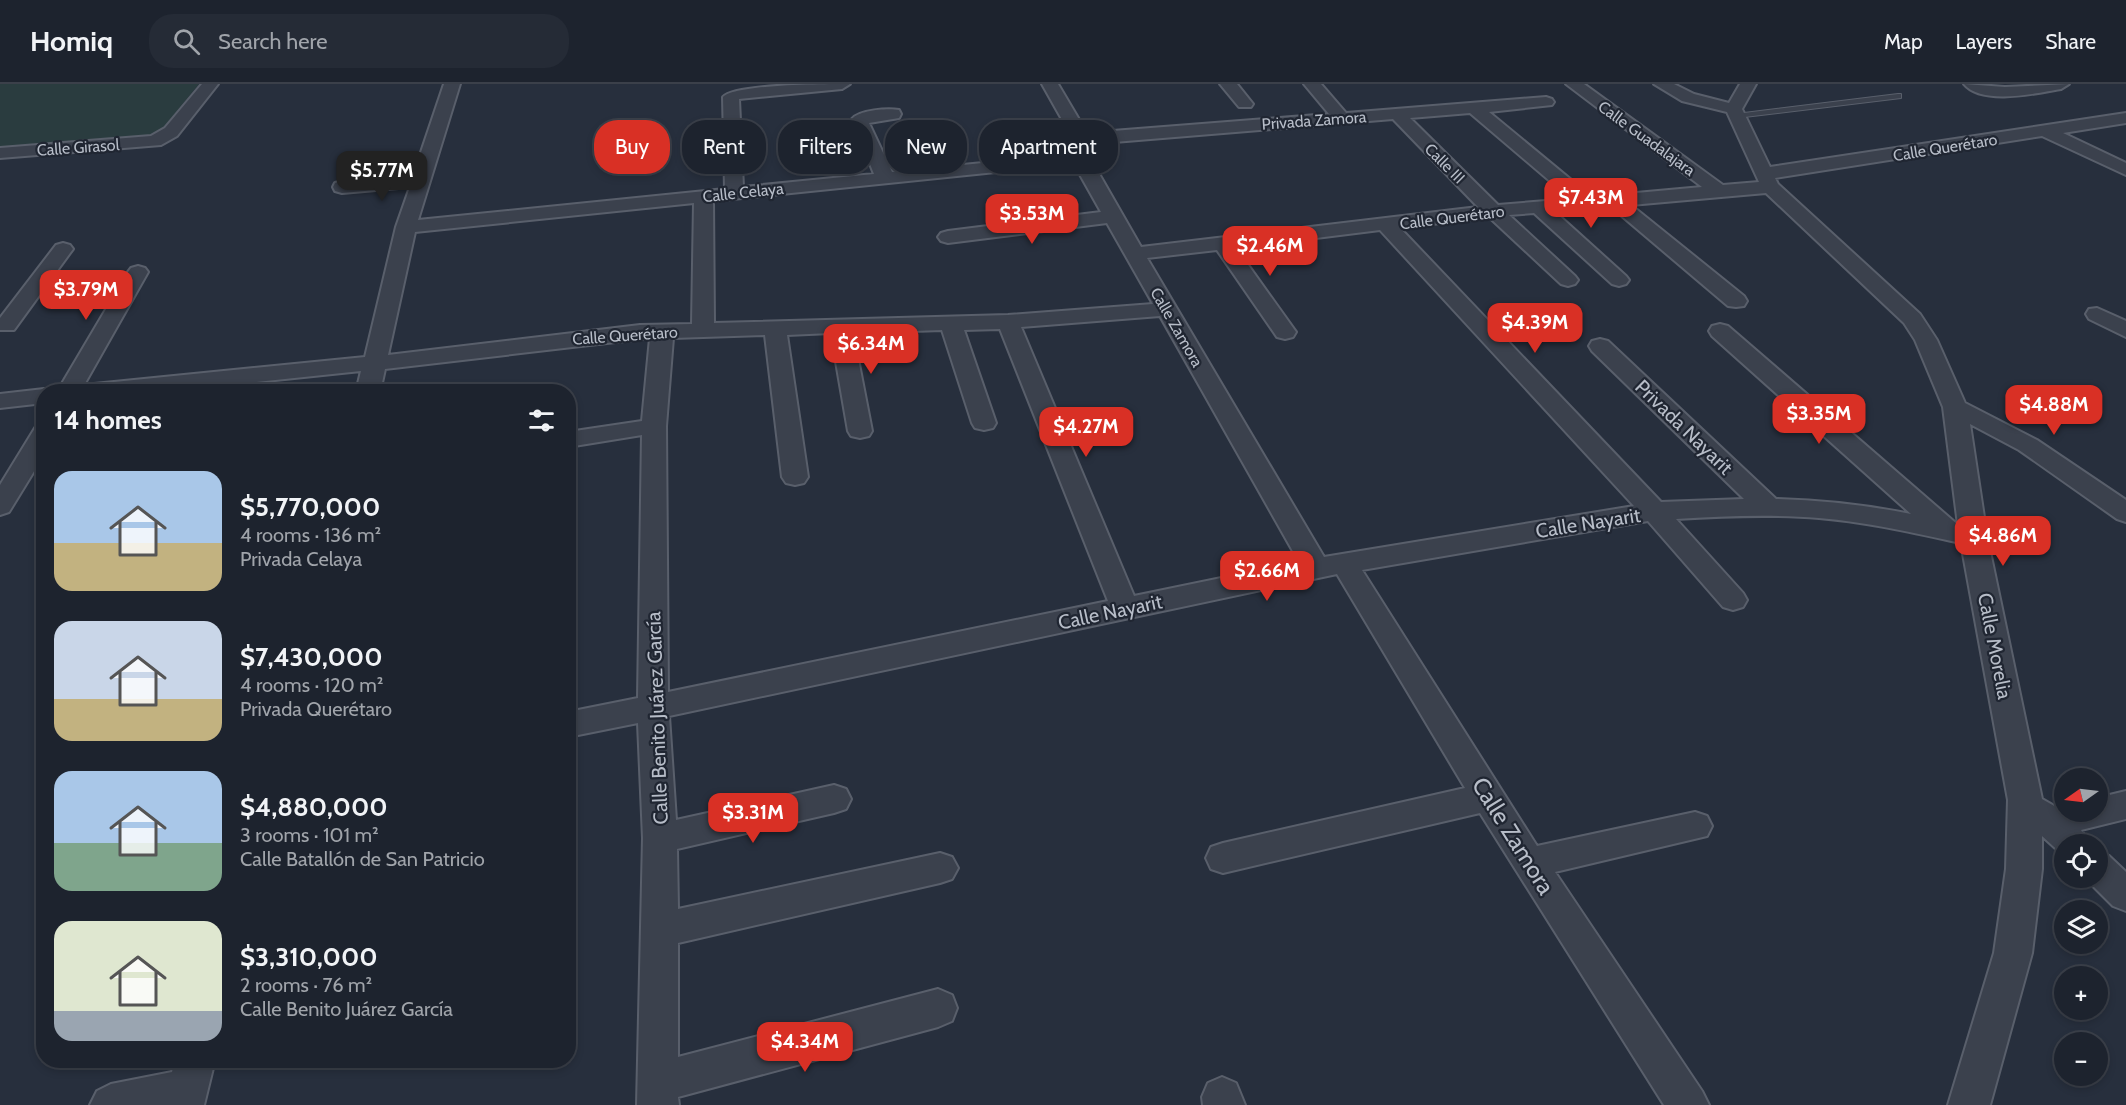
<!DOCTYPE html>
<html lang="en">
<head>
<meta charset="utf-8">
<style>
	:root { --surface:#1d232e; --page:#252b36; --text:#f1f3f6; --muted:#a0a4aa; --line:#3b404a; --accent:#d93025 }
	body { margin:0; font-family:Cabin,sans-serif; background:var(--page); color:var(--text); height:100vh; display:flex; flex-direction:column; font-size:22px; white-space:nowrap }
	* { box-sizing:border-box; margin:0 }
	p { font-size:20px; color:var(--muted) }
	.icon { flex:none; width:33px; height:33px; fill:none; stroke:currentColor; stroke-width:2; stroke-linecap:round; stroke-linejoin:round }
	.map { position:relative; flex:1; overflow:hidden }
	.sheet { position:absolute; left:36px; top:300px; width:540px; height:684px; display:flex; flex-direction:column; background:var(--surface); border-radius:24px; box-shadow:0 3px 9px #0003,0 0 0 2px var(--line) }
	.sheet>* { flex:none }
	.guide { position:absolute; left:594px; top:36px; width:570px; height:54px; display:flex; gap:12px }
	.needle { width:39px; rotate:256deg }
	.tools { position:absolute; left:2054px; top:684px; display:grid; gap:12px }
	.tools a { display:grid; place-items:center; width:54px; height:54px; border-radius:50%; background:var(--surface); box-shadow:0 3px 9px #0003,0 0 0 2px var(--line); font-size:30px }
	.price { position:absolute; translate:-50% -51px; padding:0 14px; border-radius:12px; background:var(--accent); color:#fff; font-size:20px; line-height:39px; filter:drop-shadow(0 2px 3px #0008) }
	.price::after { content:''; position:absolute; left:50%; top:36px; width:18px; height:14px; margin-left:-9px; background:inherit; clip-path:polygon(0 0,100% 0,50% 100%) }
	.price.current { background:#222; color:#fff }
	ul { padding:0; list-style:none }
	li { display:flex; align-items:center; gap:18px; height:150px; padding:0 18px }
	li span { display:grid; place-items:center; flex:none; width:168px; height:120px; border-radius:18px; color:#555 }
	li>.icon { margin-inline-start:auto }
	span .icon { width:72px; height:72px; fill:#fffc; stroke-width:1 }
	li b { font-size:26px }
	h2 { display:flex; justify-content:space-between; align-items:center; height:72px; padding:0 18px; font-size:26px }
	.tag { padding:0 21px; border-radius:24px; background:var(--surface); box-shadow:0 3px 9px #0003,0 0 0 2px var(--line); font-size:21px; line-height:54px }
	.tag.current { background:var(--accent); color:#fff }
	header { display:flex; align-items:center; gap:36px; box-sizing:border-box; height:84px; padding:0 30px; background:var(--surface); border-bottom:2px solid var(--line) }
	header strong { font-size:28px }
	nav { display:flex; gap:33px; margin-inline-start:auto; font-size:21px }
	.search { width:420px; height:54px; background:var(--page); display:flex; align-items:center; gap:15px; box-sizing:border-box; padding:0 21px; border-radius:24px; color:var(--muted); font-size:22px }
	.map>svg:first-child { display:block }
	.green { fill:#2a3c3f }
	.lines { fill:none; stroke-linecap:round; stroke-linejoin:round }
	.service-casing { stroke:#595f6b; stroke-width:2 }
	.minor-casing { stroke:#595f6b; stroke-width:4 }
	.service { fill:#3b414d; fill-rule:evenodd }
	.minor { fill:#3b414d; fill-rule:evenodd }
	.labels { text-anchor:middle; stroke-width:4.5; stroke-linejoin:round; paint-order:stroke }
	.far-street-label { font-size:16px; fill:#b7bdc8; stroke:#202632 }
	.street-label { font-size:20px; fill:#b7bdc8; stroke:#202632 }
	.near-street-label { font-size:24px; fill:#b7bdc8; stroke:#202632 }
</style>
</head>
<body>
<header>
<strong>Homiq</strong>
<div class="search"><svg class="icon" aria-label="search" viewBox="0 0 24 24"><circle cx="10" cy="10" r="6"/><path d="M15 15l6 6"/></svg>Search here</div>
<nav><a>Map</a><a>Layers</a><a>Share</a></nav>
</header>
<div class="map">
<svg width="2126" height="1021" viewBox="0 0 2126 1021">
	<rect width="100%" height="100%" fill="#272f3d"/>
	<path class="green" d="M 0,0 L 199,0 L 156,53 L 0,65 Z"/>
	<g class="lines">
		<g class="service-casing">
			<path id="service" d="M 1898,10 L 1901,10 L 1901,14 L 1736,34 L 1732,32 L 1736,30 Z"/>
		</g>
		<g class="minor-casing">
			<path id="minor" d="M 202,0 L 218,0 L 177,52 L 161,61 L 0,74 L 0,64 L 151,52 L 165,44 Z
				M 444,0 L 460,0 L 418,136 L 725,105 L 723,13 C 735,0 827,0 850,0 L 842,5 L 739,15 L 743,103 L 874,90 L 852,35 C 859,26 888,24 899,26 L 901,30 L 899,34 L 869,39 L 892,88 L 1072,70 L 1073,55 L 1042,0 L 1058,0 L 1087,49 L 1329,30 L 1304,0 L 1321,0 L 1346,29 L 1546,13 L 1552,15 L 1554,18 L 1552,21 L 1489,28 L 1592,113 L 1702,103 L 1566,0 L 1584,0 L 1723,101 L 1759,98 L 1727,28 L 1682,17 L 1654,0 L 1674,0 L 1694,10 L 1729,19 L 1740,0 L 1756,0 L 1742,25 L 1770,83 L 2126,29 L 2126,39 L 2063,49 L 2126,79 L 2126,91 L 2042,52 L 1775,94 L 1778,100 L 1920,230 L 1937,256 L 1965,319 L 2037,356 L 2126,416 L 2126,438 L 2117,435 L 2019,366 L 1970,340 L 1987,453 L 2042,715 L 2056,723 L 2064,721 L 2064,728 L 2097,728 L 2097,714 L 2126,707 L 2126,735 L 2081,746 L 2090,760 L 2064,760 L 2064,772 L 2042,752 L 2042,785 L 2032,869 L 1990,1021 L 1948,1021 L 1994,869 L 2006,785 L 2008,716 L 1961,459 C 1914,449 1867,438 1819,434 C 1772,430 1723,432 1676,435 L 1743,509 L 1747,516 L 1743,523 L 1733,526 L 1723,523 L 1648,437 L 1362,486 L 1537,762 L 1695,728 L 1707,732 L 1712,742 L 1707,752 L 1555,788 L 1702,1007 L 1709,1021 L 1664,1021 L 1480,729 L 1223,789 L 1211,785 L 1206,774 L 1211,763 L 1223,759 L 1465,704 L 1337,490 L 669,632 L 676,736 L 834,701 L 846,705 L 851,715 L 846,725 L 834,729 L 677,765 L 678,825 L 940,769 L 952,773 L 958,784 L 952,795 L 940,799 L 678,859 L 678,973 L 938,905 L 952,911 L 957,924 L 952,937 L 938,943 L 678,1013 L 679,1021 L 637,1021 L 643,754 L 638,639 L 568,653 L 568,628 L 638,614 L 642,351 L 568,363 L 568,348 L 642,337 L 650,254 L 385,285 L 380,308 L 356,308 L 361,287 L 160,308 L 57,308 L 128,188 L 131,184 L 138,182 L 145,184 L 148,188 L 84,301 L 365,273 L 396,143 L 410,103 L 342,109 L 335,107 L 333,103 L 335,99 L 342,97 L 413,92 ZM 1470,29 L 1571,115 L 1498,121 L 1410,34 ZM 1393,35 L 1478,123 L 1141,163 L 1090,74 L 1090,60 ZM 1074,80 L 1101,128 L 948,147 L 941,149 L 938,153 L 941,157 L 948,159 L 1107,139 L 1153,220 L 1008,231 L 714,239 L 713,117 ZM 1766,109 L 1904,239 L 1915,256 L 1943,323 L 1958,441 L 1728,242 L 1720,240 L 1712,242 L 1709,247 L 1712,252 L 1911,430 C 1866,421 1821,416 1776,415 L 1608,257 L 1600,255 L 1592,257 L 1589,262 L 1592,267 L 1744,415 L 1661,418 L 1400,144 L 1489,133 L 1561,200 L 1568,202 L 1575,200 L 1578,196 L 1575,192 L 1509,131 L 1534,129 L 1612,200 L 1619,202 L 1626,200 L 1629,196 L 1626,192 L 1554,127 L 1610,122 L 1728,222 L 1736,223 L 1744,222 L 1747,217 L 1744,212 L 1631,121 ZM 694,119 L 692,240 L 640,241 L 388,271 L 415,148 ZM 1380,146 L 1634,422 L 1324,473 L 1147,174 L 1217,166 L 1277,253 L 1285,255 L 1293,253 L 1296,248 L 1236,164 ZM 1160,232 L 1299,478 L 1134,512 L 1021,243 ZM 1000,245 L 1108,517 L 668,608 L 666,342 L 673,254 L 765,251 L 782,393 L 786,399 L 795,401 L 804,399 L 808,393 L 787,251 L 831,249 L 848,347 L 851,352 L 860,354 L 869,352 L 872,347 L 853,249 L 942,246 L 972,339 L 975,344 L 984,346 L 993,344 L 996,339 L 964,246 Z
				M 1220,0 L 1237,0 L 1253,20 L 1251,23 L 1239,23 Z
				M 1964,0 L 2005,3 L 2069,0 L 2061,5 C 2037,9 1982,22 1964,0 Z
				M 63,159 L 70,161 L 73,165 L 70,169 L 14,246 L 0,246 L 0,234 L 56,161 Z
				M 2097,224 L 2126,237 L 2126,253 L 2089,235 L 2086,230 L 2089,225 Z
				M 44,305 L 53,308 L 44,308 L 44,319 L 0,324 L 0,310 Z
				M 44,342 L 44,371 L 9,428 L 0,431 L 0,401 L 35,344 Z
				M 2097,768 L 2109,772 L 2126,788 L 2126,827 L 2113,822 L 2085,794 L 2097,794 Z
				M 175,976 L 215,976 L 204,1021 L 90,1021 L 97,1007 L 111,1000 L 172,988 Z
				M 1222,993 L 1236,999 L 1245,1021 L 1203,1021 L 1202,1013 L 1208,999 Z"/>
		</g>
		<use href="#service" class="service"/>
		<use href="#minor" class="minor"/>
	</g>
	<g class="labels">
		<g class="far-street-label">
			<text transform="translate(1314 36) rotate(-4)" y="6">Privada Zamora</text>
			<text transform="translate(1647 54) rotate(36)" y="6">Calle Guadalajara</text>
			<text transform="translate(78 63) rotate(-4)" y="6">Calle Girasol</text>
			<text transform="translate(1945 63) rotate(-9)" y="6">Calle Querétaro</text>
			<text transform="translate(1445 79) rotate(45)" y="6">Calle III</text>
			<text transform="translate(743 108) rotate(-6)" y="6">Calle Celaya</text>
			<text transform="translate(1452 133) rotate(-7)" y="6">Calle Querétaro</text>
			<text transform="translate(1177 243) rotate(60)" y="6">Calle Zamora</text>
			<text transform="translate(625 251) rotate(-4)" y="6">Calle Querétaro</text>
		</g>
		<g class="street-label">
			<text transform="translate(1684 343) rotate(44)" y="7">Privada Nayarit</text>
			<text transform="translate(1588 439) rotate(-9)" y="7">Calle Nayarit</text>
			<text transform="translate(1110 528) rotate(-12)" y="7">Calle Nayarit</text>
			<text transform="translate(1995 562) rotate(79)" y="7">Calle Morelia</text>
			<text transform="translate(657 634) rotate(-92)" y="7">Calle Benito Juárez García</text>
		</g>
		<g class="near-street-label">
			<text transform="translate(1513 752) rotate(58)" y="8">Calle Zamora</text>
		</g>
	</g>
</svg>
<div class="tools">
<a><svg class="needle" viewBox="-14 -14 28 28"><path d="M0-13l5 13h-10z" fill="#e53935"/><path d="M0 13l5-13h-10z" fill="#a0a4aa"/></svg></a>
<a><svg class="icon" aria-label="locate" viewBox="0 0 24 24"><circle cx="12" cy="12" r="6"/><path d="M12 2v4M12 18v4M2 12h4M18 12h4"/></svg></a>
<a><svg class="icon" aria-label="layers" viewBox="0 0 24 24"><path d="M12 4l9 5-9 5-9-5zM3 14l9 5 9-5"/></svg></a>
<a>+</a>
<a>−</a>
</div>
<b class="price current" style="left:382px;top:118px">$5.77M</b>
<b class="price" style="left:1591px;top:145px">$7.43M</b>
<b class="price" style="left:1032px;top:161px">$3.53M</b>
<b class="price" style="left:1270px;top:193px">$2.46M</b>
<b class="price" style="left:86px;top:237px">$3.79M</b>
<b class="price" style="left:1535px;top:270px">$4.39M</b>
<b class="price" style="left:871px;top:291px">$6.34M</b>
<b class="price" style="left:2054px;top:352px">$4.88M</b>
<b class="price" style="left:1819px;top:361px">$3.35M</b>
<b class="price" style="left:1086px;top:374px">$4.27M</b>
<b class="price" style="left:2003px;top:483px">$4.86M</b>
<b class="price" style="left:1267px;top:518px">$2.66M</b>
<b class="price" style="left:753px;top:760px">$3.31M</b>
<b class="price" style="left:805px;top:989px">$4.34M</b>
<div class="guide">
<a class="tag current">Buy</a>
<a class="tag">Rent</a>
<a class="tag">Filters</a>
<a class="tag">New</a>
<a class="tag">Apartment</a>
</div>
<section class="sheet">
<h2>14 homes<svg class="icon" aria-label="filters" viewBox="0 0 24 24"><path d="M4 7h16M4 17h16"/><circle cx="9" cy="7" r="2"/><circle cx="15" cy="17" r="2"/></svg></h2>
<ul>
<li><span style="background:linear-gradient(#a9c7e8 60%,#c2b280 0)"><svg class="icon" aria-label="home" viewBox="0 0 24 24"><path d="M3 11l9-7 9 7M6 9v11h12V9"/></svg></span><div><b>$5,770,000</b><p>4 rooms · 136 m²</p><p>Privada Celaya</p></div></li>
<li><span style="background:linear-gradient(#c9d6e8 65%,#c2b280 0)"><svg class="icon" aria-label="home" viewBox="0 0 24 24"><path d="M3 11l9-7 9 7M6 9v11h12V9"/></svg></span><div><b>$7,430,000</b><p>4 rooms · 120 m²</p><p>Privada Querétaro</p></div></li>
<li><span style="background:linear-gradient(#a9c7e8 60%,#7fa58c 0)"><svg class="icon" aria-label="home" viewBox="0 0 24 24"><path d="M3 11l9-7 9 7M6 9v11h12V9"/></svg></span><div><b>$4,880,000</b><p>3 rooms · 101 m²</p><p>Calle Batallón de San Patricio</p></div></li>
<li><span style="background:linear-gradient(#dfe7d0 75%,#9aa5b1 0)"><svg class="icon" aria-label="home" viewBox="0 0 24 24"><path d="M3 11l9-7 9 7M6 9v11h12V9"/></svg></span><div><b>$3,310,000</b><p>2 rooms · 76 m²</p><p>Calle Benito Juárez García</p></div></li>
</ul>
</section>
</div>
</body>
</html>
